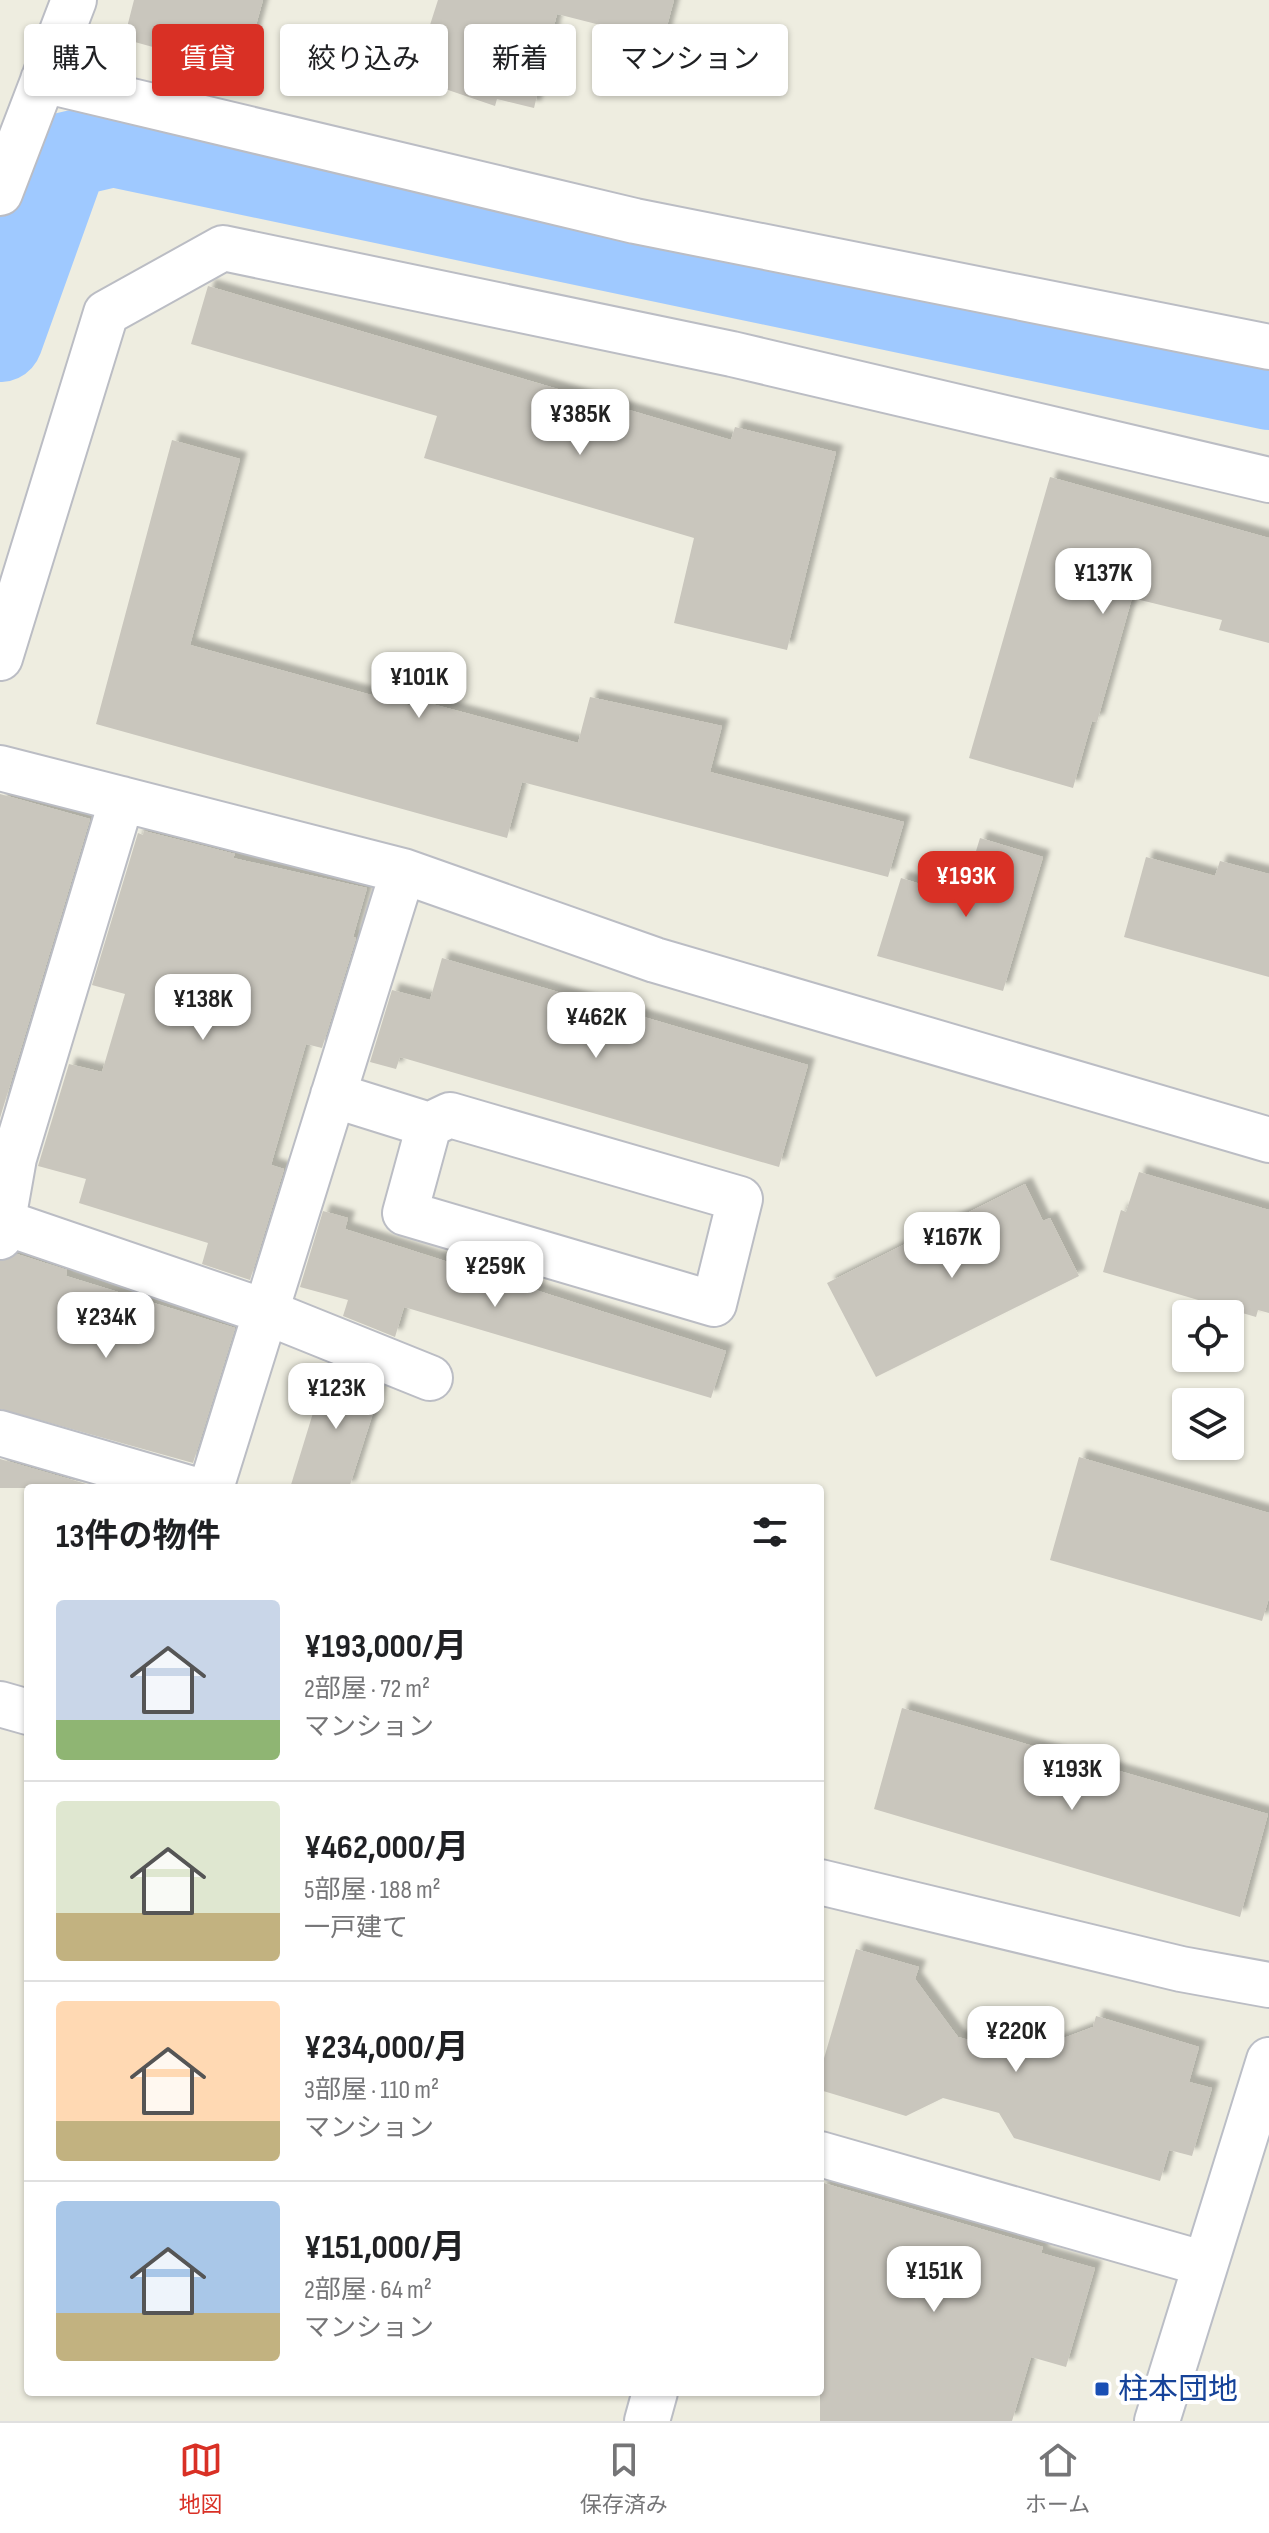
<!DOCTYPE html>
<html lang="ja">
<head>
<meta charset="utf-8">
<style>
	:root { --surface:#fff; --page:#f6f6f6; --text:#202124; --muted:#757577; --line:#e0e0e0; --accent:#d93025 }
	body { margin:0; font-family:"Sofia Sans Condensed","Noto Sans JP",sans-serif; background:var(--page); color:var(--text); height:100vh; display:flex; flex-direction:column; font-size:30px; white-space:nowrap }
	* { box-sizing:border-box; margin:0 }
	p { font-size:26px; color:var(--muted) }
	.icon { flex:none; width:44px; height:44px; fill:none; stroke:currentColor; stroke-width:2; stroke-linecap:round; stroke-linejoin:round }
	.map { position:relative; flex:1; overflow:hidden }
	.panel { position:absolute; left:24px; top:1484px; width:800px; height:912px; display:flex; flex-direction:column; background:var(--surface); border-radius:8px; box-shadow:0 2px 6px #0004 }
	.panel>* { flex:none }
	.hud { position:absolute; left:24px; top:24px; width:800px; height:72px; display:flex; gap:16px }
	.fabs { position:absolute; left:1172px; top:1300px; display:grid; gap:16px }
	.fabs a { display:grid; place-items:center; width:72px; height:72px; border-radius:8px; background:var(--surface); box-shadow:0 2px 6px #0004; font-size:40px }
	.price { position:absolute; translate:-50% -68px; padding:0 18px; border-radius:16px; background:#fff; color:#222; font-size:26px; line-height:52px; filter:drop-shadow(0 2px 4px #0008) }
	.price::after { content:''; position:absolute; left:50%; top:48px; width:24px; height:18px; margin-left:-12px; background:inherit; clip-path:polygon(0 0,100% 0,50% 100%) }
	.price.selected { background:var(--accent); color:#fff }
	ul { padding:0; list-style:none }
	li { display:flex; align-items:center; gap:24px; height:200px; padding:0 32px }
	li+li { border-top:2px solid var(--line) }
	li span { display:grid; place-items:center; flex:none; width:224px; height:160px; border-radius:8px; color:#555 }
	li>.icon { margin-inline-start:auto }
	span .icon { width:96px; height:96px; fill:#fffc; stroke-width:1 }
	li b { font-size:34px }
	h2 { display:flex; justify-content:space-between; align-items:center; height:96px; padding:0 32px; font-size:34px }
	.tag { padding:0 28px; border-radius:8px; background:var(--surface); box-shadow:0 2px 6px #0004; font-size:28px; line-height:72px }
	.tag.selected { background:var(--accent); color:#fff }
	.tab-bar { display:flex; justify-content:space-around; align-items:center; height:112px; border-top:2px solid var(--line); background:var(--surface); font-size:22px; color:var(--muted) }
	.tab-bar a { display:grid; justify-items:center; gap:4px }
	.tab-bar .selected { color:var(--accent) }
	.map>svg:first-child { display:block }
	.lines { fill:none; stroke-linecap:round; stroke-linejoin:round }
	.river { stroke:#9fc9ff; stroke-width:86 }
	.building { fill:#c9c6bd; filter:url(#shadow) }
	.street-casing { stroke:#bbbdc4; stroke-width:48 }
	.secondary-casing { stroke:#bbbec6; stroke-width:48 }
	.street { stroke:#fff; stroke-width:44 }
	.secondary { stroke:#fff; stroke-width:44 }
	.transit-dot { fill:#1a4fb4; stroke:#fff; stroke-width:3 }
	.labels { text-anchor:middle; stroke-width:8; stroke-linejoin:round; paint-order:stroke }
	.transit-label { font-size:30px; fill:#164399; stroke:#fff; text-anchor:start }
</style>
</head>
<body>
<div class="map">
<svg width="1269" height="2421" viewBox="0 0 1269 2421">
	<defs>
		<filter id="shadow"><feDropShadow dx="7" dy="-7" stdDeviation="2" flood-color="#0004"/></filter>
	</defs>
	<rect width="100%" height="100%" fill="#eeede0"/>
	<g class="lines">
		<path class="river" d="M 0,339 L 66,155 L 113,144 L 1269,387"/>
	</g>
	<path class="building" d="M 134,0 L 263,0 L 243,72 L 124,39 Z
		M 438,0 L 674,0 L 663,41 L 557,14 L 534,108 L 497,99 L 495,106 L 413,78 Z
		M 208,286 L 731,440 L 735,427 L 836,452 L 787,650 L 674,623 L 694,538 L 424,458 L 437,416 L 191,344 Z
		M 172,440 L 240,459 L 190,645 L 415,707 L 417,700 L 578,743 L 590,697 L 722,726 L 710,772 L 904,822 L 888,877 L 522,782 L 507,838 L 96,724 Z
		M 1050,477 L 1269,538 L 1269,643 L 1219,630 L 1222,620 L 1132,598 L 1097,722 L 1092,721 L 1073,788 L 969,758 Z
		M 0,794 L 90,819 L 0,1118 Z
		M 144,831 L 235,854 L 233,858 L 367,888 L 353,937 L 356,938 L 322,1048 L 306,1044 L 271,1165 L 284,1169 L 250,1280 L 202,1264 L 208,1243 L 79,1203 L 86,1179 L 38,1166 L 69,1064 L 102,1072 L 125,994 L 92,985 L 138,833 L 143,835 Z
		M 980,838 L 1043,857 L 1003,991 L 877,956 L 901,878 L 962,897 Z
		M 1146,857 L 1215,876 L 1220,861 L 1269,874 L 1269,977 L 1124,937 Z
		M 442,958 L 808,1065 L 779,1167 L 400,1057 L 396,1069 L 370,1062 L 392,990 L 430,1000 Z
		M 1139,1172 L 1269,1210 L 1269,1313 L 1258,1310 L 1256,1317 L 1103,1272 L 1121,1210 L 1126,1212 Z
		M 1025,1184 L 1043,1221 L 1050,1218 L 1079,1276 L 876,1377 L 827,1283 Z
		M 323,1211 L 348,1218 L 345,1229 L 726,1351 L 711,1398 L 404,1307 L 395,1337 L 343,1316 L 348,1300 L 300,1287 Z
		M 17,1254 L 67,1270 L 66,1276 L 235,1328 L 193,1463 L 0,1409 L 0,1261 Z
		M 328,1364 L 381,1385 L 374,1410 L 349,1488 L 290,1488 Z
		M 1079,1457 L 1269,1513 L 1269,1598 L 1262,1621 L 1050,1560 Z
		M 0,1459 L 100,1488 L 0,1488 Z
		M 902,1708 L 1268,1814 L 1240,1917 L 874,1809 Z
		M 856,1949 L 919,1967 L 915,1979 L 958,2037 L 1021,2054 L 1093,2027 L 1096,2016 L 1199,2047 L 1189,2082 L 1212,2088 L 1192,2156 L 1169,2150 L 1160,2181 L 1014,2138 L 999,2113 L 943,2098 L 906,2116 L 820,2090 L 820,2072 Z
		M 820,2182 L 1043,2247 L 1041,2253 L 1095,2268 L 1066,2367 L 1031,2357 L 1012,2421 L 820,2421 Z"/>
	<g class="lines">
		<g class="street-casing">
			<path id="street" d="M 43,80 L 635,221 L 1269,347
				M 0,193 L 74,0
				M 0,658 L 106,313 L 223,248 L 732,354 L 1269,480
				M 0,768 L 403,871 L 655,960 L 1269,1140
				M 333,1095 L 429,1125 L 405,1213 L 714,1304 L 740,1199 L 450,1115 L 429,1125
				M 0,1221 L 266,1312 L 430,1378
				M 0,1237 L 14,1158 L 122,799
				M 0,1433 L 189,1488
				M 211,1488 L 403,871
				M 0,1704 L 28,1712
				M 820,1882 L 1181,1969 L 1269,1985
				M 820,2154 L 1205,2264
				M 647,2421 L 655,2392"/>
		</g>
		<g class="secondary-casing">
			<path id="secondary" d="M 1157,2421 L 1269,2060"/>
		</g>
		<use href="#street" class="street"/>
		<use href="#secondary" class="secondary"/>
	</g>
	<rect class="transit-dot" x="1094" y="2381" width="16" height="16" rx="4"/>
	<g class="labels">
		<g class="transit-label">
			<text x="1118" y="2399">柱本団地</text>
		</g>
	</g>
</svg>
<div class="fabs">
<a><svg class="icon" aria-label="locate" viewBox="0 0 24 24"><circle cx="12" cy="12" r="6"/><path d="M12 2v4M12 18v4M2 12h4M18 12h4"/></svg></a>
<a><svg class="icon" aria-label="layers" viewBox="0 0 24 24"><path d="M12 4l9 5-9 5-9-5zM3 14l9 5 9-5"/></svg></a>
</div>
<b class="price" style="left:580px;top:457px">¥385K</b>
<b class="price" style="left:1103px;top:616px">¥137K</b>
<b class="price" style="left:419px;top:720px">¥101K</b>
<b class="price selected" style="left:966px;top:919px">¥193K</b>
<b class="price" style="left:203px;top:1042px">¥138K</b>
<b class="price" style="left:596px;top:1060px">¥462K</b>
<b class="price" style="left:952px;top:1280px">¥167K</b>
<b class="price" style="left:495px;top:1309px">¥259K</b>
<b class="price" style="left:106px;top:1360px">¥234K</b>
<b class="price" style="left:336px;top:1431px">¥123K</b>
<b class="price" style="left:1072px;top:1812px">¥193K</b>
<b class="price" style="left:1016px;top:2074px">¥220K</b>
<b class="price" style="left:934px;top:2314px">¥151K</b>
<div class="hud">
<a class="tag">購入</a>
<a class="tag selected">賃貸</a>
<a class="tag">絞り込み</a>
<a class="tag">新着</a>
<a class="tag">マンション</a>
</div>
<section class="panel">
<h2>13件の物件<svg class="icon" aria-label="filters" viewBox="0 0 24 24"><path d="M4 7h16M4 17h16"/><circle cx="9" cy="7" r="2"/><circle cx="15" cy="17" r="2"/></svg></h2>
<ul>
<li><span style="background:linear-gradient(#c9d6e8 75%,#8fb573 0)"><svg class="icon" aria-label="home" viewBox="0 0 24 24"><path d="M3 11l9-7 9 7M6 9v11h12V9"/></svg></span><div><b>¥193,000/月</b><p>2部屋 · 72 m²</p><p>マンション</p></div></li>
<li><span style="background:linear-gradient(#dfe7d0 70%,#c2b280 0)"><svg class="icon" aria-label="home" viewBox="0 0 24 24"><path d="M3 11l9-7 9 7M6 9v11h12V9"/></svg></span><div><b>¥462,000/月</b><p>5部屋 · 188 m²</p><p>一戸建て</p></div></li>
<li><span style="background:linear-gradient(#ffd9b3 75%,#c2b280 0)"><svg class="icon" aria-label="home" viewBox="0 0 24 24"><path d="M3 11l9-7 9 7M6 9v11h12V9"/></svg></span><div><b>¥234,000/月</b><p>3部屋 · 110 m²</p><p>マンション</p></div></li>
<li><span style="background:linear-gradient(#a9c7e8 70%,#c2b280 0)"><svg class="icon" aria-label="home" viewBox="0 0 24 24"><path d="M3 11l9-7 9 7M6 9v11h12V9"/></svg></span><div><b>¥151,000/月</b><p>2部屋 · 64 m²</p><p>マンション</p></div></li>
</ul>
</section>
</div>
<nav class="tab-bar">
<a class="selected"><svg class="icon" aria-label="map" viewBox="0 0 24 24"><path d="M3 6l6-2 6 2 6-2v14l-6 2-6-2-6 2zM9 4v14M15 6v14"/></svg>地図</a>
<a><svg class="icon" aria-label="saved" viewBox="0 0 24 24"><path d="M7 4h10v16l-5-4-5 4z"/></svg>保存済み</a>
<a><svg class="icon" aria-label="home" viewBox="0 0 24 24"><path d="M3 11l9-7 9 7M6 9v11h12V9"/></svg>ホーム</a>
</nav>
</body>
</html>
